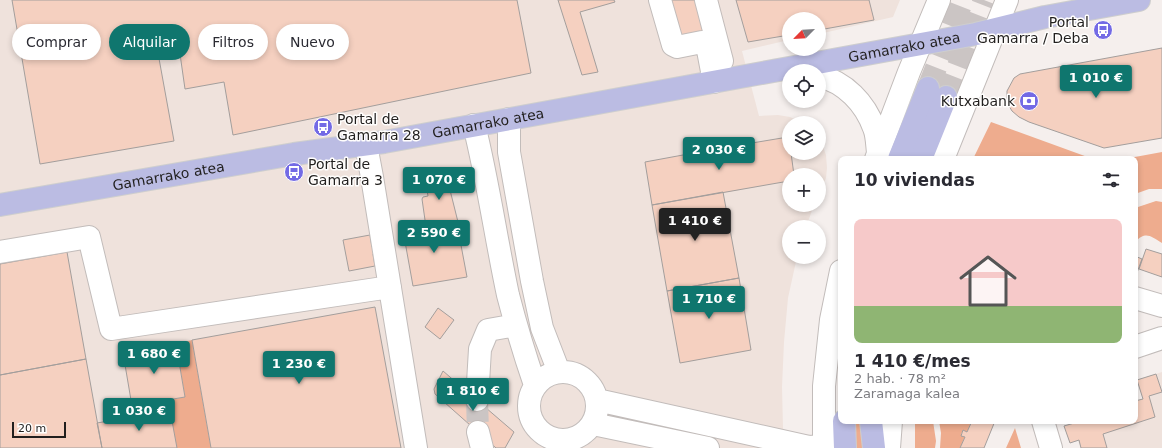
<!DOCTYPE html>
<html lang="es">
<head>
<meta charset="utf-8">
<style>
	:root { --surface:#fff; --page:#f2f2f3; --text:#2b2b33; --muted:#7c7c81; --line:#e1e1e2; --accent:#0f766e }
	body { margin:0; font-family:"DejaVu Sans",sans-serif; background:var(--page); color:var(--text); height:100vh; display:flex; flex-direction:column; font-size:15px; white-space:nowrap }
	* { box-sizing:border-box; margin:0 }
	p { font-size:13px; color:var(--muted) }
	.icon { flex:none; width:22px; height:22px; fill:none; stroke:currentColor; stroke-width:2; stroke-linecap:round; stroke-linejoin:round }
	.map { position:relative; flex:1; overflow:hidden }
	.sheet { position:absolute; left:838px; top:156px; width:300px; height:268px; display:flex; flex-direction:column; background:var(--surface); border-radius:8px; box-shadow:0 2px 6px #0003 }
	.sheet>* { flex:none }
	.hud { position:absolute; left:12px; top:24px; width:380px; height:36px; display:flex; gap:8px }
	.needle { width:26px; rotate:246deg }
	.tools { position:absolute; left:782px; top:12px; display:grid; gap:8px }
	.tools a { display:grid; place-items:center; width:44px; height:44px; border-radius:50%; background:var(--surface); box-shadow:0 2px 6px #0003; font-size:20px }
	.scale { position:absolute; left:12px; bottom:10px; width:54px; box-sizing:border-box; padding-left:4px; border:2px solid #211f1e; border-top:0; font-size:11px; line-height:14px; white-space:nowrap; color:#211f1e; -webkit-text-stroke:3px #fffefd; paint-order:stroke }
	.price { position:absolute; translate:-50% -34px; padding:0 9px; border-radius:4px; background:var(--accent); color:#fff; font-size:13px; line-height:26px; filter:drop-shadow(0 1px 2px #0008) }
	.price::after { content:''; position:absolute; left:50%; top:24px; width:12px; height:9px; margin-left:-6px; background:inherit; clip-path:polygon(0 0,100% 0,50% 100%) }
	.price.selected { background:#222; color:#fff }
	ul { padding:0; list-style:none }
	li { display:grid; align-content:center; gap:8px; height:212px; padding:0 16px }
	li+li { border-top:1px solid var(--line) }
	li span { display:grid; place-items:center; height:124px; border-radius:8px; color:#555 }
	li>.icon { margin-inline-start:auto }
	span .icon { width:72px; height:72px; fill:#fffc; stroke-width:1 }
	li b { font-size:17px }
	h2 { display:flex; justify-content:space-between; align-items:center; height:48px; padding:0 16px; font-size:17px }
	.tag { padding:0 14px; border-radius:18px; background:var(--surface); box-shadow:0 2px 6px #0003; font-size:14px; line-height:36px }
	.tag.selected { background:var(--accent); color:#fff }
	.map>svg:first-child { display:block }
	.built { fill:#efe2dc }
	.green { fill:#eeac8e }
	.building { fill:#f5d0c0; stroke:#a39e9c }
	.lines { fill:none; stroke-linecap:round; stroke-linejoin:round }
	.minor-tunnel { stroke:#cbc5c4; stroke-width:22; stroke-dasharray:22 11; stroke-linecap:butt }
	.major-tunnel { stroke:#cbc5c4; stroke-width:22; stroke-dasharray:22 11; stroke-linecap:butt }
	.minor-casing { stroke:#c2bcba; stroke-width:24 }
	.major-casing { stroke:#cecece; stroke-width:24 }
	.minor { stroke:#fff; stroke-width:22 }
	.major { stroke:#bbbce3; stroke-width:22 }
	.labels { text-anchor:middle; stroke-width:3; stroke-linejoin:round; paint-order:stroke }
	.poi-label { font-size:14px; fill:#211f1e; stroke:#fffefd; text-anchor:end }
	.street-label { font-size:14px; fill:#211f1e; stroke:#fffefd }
</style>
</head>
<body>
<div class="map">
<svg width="1162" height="448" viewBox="0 0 1162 448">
	<rect width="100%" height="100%" fill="#f5efed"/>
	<path class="built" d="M 0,0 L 900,0 L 893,17 L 819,34 L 819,19 L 789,19 L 789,40 L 742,51 L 759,116 L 778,115 L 790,117 L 803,123 L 789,123 L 789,153 L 819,153 L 819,139 L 822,144 L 826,155 L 827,168 L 826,178 L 819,194 L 819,175 L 789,175 L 789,205 L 814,205 L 806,227 L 789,227 L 789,257 L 797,257 L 788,298 L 784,342 L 782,387 L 783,428 L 787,448 L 0,448 Z
		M 1162,372 L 1162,448 L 1081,448 L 1078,441 L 1070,443 L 1064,426 L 1135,421 L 1135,401 L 1143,399 L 1137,380 Z"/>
	<path class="green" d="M 991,122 L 1093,159 L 973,159 Z
		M 1162,152 L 1162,189 L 1149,189 L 1135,194 L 1135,159 L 1124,159 Z
		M 1156,201 L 1162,202 L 1162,243 C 1150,236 1146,231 1135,242 L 1135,208 Z
		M 192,340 L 211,448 L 177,448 L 134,416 L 132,406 L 185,397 L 176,344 Z
		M 852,421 L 862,421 L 864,448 L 852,448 Z
		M 915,421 L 933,421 L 936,441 L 935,448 L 915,448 Z
		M 939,421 L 972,421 L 967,432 L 963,430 L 961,435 L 965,437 L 960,448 L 940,448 L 941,433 Z
		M 1015,428 L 1021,448 L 1006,448 Z"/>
	<path class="building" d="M 12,0 L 517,0 L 531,73 L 233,135 L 224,82 L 185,89 L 178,40 L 156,42 L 174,141 L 40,164 Z
		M 558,0 L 614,0 L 615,2 L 580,12 L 598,72 L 582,75 Z
		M 666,0 L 702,0 L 711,32 L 678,41 Z
		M 736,0 L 869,0 L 874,20 L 819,30 L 819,19 L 789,19 L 789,35 L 748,42 Z
		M 1162,48 L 1162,138 L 1104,148 L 1029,122 L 1019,117 L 1012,111 L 1009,106 L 1007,99 L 1007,91 L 1014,78 L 1020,74 Z
		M 788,137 L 789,153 L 791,153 L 794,175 L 789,175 L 789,181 L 652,205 L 645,162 L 710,150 L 709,146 L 721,144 L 722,148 Z
		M 445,170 L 458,222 L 426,227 L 422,199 L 423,197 L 428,196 L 426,184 L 431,172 Z
		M 723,192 L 739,278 L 667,291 L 652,205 Z
		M 418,222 L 418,225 L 423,224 L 424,229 L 457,224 L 467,277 L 413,286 L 402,225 Z
		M 370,235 L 372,247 L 373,246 L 375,254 L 373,254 L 375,266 L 349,271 L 343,240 Z
		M 1146,249 L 1162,254 L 1162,277 L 1139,269 Z
		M 67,252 L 86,359 L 0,375 L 0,264 Z
		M 1135,256 L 1142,259 L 1135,278 Z
		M 739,278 L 751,350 L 680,363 L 667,291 Z
		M 375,307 L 401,448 L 211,448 L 192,340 Z
		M 438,308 L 454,320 L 440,339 L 425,327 Z
		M 176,344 L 185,397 L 132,406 L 123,353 Z
		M 86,359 L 102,448 L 0,448 L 0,375 Z
		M 443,371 L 514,432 L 505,448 L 496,448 L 435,394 L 434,389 Z
		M 1156,374 L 1162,392 L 1149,396 L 1155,417 L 1103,434 L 1107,448 L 1081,448 L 1079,440 L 1070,443 L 1064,426 L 1081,421 L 1135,421 L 1135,401 L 1143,399 L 1137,380 Z
		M 170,410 L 177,448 L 102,448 L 97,423 Z
		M 972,421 L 995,421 L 984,448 L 960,448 L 965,437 L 961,436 L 963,430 L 967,432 Z"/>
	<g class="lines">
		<path class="minor-tunnel" d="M 477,400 L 478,432"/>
		<path class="major-tunnel" d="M 928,88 L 963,0
			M 946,97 L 984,0"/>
		<g class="minor-casing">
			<path id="minor" d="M 660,0 L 673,45 L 677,47 L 702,42 L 707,45 L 714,82
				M 706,0 L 722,61
				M 819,76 C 845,82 865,103 874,128 C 877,135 877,144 878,153
				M 509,119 L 509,152 L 532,281 L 542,328 L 559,372
				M 474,125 C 488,181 496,239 508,295 C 516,326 525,356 535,385
				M 366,145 L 372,177 L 416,448
				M 876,159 L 909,72 L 939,0
				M 943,159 L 1007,0
				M 0,252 L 89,237 L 111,329 L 390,287
				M 1135,298 L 1162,306
				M 1135,347 L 1162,338
				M529 406a34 34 0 1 1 68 0a34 34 0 1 1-68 0Z
				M 477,400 L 480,349 L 488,330 L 516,325
				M 597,400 L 809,447 L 824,446
				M 1043,421 L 1051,448
				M 593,424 L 708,448
				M 478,432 L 482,448
				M 824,448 L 824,386 L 831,320 L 841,271
				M 889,448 L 891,421"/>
		</g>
		<g class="major-casing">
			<g id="major">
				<path d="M 899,159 L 928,88"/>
				<path d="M 921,159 L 946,97"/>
				<path id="s1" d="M 0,205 L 294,154 L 384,142 L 976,34 L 1045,17 L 1139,0"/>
				<path d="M 844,421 L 845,448"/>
				<path d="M 871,421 L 874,448"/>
			</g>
		</g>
		<use href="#minor" class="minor"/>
		<use href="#major" class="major"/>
	</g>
	<defs>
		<g id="bus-disc" transform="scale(1)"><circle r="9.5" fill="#736ae5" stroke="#fffefd"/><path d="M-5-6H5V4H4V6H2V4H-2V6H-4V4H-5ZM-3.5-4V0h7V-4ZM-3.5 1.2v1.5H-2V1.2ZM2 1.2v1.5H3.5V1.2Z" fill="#fff"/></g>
		<g id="bank-disc" transform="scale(1)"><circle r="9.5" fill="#736ae5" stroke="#fffefd"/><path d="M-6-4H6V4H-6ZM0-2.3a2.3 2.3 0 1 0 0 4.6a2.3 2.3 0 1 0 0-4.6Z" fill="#fff"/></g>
	</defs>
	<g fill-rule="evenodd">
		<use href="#bus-disc" x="1103" y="30"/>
		<use href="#bank-disc" x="1029" y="101"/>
		<use href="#bus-disc" x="323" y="127"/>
		<use href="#bus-disc" x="294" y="172"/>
	</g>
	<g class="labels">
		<g class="poi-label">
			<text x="1089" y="27">Portal<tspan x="1089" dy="16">Gamarra / Deba</tspan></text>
			<text x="1015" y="106">Kutxabank</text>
			<text x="337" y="124" text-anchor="start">Portal de<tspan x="337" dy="16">Gamarra 28</tspan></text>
			<text x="308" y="169" text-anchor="start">Portal de<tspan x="308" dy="16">Gamarra 3</tspan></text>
		</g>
		<g class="street-label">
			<text dy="5" stroke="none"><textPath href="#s1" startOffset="918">Gamarrako atea</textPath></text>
			<text dy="5" stroke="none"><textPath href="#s1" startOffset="495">Gamarrako atea</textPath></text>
			<text dy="5" stroke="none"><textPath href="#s1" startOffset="171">Gamarrako atea</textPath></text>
		</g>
	</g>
</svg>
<div class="tools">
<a><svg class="needle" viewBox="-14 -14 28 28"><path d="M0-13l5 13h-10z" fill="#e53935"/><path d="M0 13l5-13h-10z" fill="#7c7c81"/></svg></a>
<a><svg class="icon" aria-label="locate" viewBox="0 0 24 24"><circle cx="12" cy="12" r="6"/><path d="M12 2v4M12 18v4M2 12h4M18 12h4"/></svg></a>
<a><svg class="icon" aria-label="layers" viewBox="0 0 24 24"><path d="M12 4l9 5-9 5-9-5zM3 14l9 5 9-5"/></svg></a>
<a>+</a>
<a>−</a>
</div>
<div class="scale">20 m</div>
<b class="price" style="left:1096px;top:99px">1 010 €</b>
<b class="price" style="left:719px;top:171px">2 030 €</b>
<b class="price" style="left:439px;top:201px">1 070 €</b>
<b class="price selected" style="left:695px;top:242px">1 410 €</b>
<b class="price" style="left:434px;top:254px">2 590 €</b>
<b class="price" style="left:709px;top:320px">1 710 €</b>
<b class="price" style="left:154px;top:375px">1 680 €</b>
<b class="price" style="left:299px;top:385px">1 230 €</b>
<b class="price" style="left:473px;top:412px">1 810 €</b>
<b class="price" style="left:139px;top:432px">1 030 €</b>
<div class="hud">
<a class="tag">Comprar</a>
<a class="tag selected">Alquilar</a>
<a class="tag">Filtros</a>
<a class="tag">Nuevo</a>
</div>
<section class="sheet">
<h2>10 viviendas<svg class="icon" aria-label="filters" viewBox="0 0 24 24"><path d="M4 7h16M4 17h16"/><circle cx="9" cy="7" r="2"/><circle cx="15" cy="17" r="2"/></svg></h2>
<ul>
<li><span style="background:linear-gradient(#f6c9c9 70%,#8fb573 0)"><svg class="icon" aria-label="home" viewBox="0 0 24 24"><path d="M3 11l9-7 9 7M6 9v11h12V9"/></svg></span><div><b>1 410 €/mes</b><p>2 hab. · 78 m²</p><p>Zaramaga kalea</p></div></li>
</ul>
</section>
</div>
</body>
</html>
